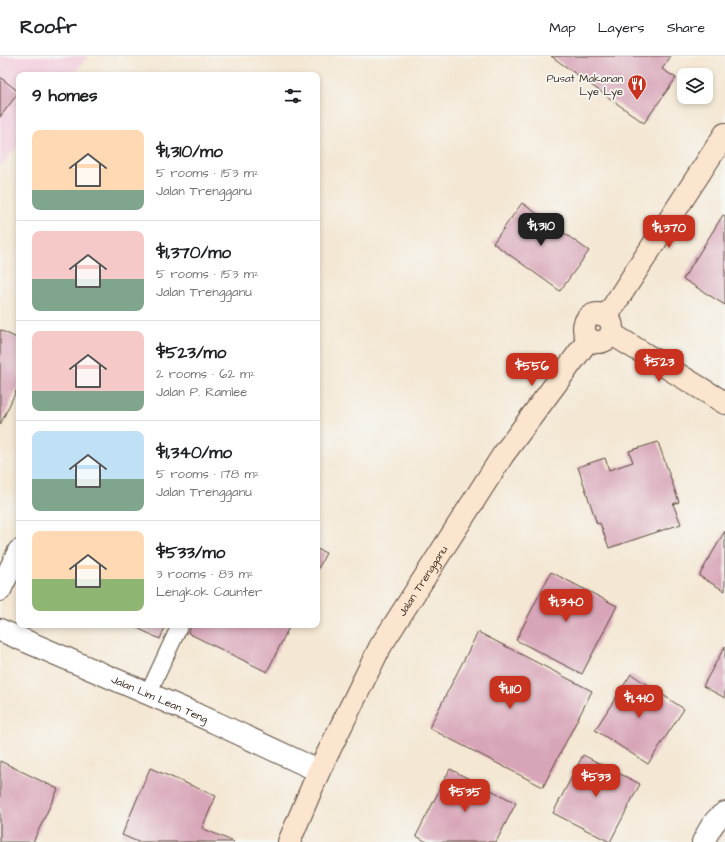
<!DOCTYPE html>
<html lang="en">
<head>
<meta charset="utf-8">
<style>
	:root { --surface:#fff; --page:#f2f2f2; --text:#202124; --muted:#757577; --line:#e0e0e0; --accent:#c8321e }
	body { margin:0; font-family:"Architects Daughter",sans-serif; background:var(--page); color:var(--text); height:100vh; display:flex; flex-direction:column; font-size:15px; white-space:nowrap }
	* { box-sizing:border-box; margin:0 }
	p { font-size:13px; color:var(--muted) }
	.icon { flex:none; width:22px; height:22px; fill:none; stroke:currentColor; stroke-width:2; stroke-linecap:round; stroke-linejoin:round }
	.map { position:relative; flex:1; overflow:hidden }
	.drawer { position:absolute; left:16px; top:16px; width:304px; height:556px; display:flex; flex-direction:column; background:var(--surface); border-radius:8px; box-shadow:0 2px 6px #0003 }
	.drawer>* { flex:none }
	.buttons { position:absolute; left:677px; top:12px; display:grid; gap:8px }
	.buttons a { display:grid; place-items:center; width:36px; height:36px; border-radius:8px; background:var(--surface); box-shadow:0 2px 6px #0003; font-size:20px }
	.price { position:absolute; translate:-50% -34px; padding:0 9px; border-radius:8px; background:var(--accent); color:#fff; font-size:13px; line-height:26px; filter:drop-shadow(0 1px 2px #0008) }
	.price::after { content:''; position:absolute; left:50%; top:24px; width:12px; height:9px; margin-left:-6px; background:inherit; clip-path:polygon(0 0,100% 0,50% 100%) }
	.price.on { background:#222; color:#fff }
	ul { padding:0; list-style:none }
	li { display:flex; align-items:center; gap:12px; height:100px; padding:0 16px }
	li+li { border-top:1px solid var(--line) }
	li span { display:grid; place-items:center; flex:none; width:112px; height:80px; border-radius:8px; color:#555 }
	li>.icon { margin-inline-start:auto }
	span .icon { width:48px; height:48px; fill:#fffc; stroke-width:1 }
	li b { font-size:17px }
	h2 { display:flex; justify-content:space-between; align-items:center; height:48px; padding:0 16px; font-size:17px }
	header { display:flex; align-items:center; gap:24px; box-sizing:border-box; height:56px; padding:0 20px; background:var(--surface); border-bottom:1px solid var(--line) }
	header strong { font-size:19px }
	nav { display:flex; gap:22px; margin-inline-start:auto; font-size:14px }
	.map>svg:first-child { display:block }
	.built { fill:#f3cfde }
	.building { fill:#d8a5b8 }
	.lines { fill:none; stroke-linecap:round; stroke-linejoin:round }
	.lane-casing { stroke:#574639; stroke-width:18 }
	.street-casing { stroke:#574639; stroke-width:24 }
	.secondary-casing { stroke:#574639; stroke-width:24 }
	.lane { stroke:#fff; stroke-width:16 }
	.street { stroke:#fff; stroke-width:22 }
	.secondary { stroke:#fbe5cf; stroke-width:22 }
	.labels { text-anchor:middle; stroke-width:3.5; stroke-linejoin:round; paint-order:stroke }
	.poi-label { font-size:11px; fill:#3b2a1e; stroke:#f6f6f2; text-anchor:end }
	.street-label { font-size:11px; fill:#3b2a1e; stroke:#f6f6f2 }
</style>
</head>
<body>
<header>
<strong>Roofr</strong>
<nav><a>Map</a><a>Layers</a><a>Share</a></nav>
</header>
<div class="map">
<svg width="725" height="786" viewBox="0 0 725 786">
	<rect width="100%" height="100%" fill="#f6f6f2"/>
	<filter id="ink" filterUnits="userSpaceOnUse"><feTurbulence type="fractalNoise" baseFrequency=".025" numOctaves="2"/><feDisplacementMap in="SourceGraphic" scale="8" xChannelSelector="R" yChannelSelector="G"/><feConvolveMatrix kernelMatrix="1 2 1 2 8 2 1 2 1" color-interpolation-filters="sRGB"/></filter>
	<filter id="wash" filterUnits="userSpaceOnUse"><feTurbulence type="fractalNoise" baseFrequency=".012" numOctaves="4" result="noise"/><feDisplacementMap in="SourceGraphic" scale="16" xChannelSelector="R" yChannelSelector="G"/><feGaussianBlur stdDeviation="0.9" result="paint"/><feColorMatrix in="noise" values="0 0 0 0 0 0 0 0 0 0 0 0 0 0 0 0 0 1.4 0 .05"/><feComposite in="paint" operator="in"/></filter>
	<g filter="url(#wash)">
		<rect width="100%" height="100%" fill="#f4e7d3"/>
		<path class="built" d="M 0,0 L 88,0 L 73,19 L 19,19 L 19,87 L 0,111 Z"/>
		<g id="blocks">
			<path class="building" d="M 551,0 L 671,0 L 662,13 L 676,22 L 644,67 Z
				M 0,21 L 19,36 L 0,61 Z
				M 522,147 L 589,195 L 560,235 L 493,187 Z
				M 723,159 L 725,160 L 725,249 L 683,223 Z
				M 0,274 L 19,283 L 19,329 L 0,369 Z
				M 658,386 L 679,446 L 673,448 L 681,468 L 609,492 L 600,467 L 597,468 L 578,411 L 605,402 L 609,414 L 633,406 L 629,395 Z
				M 725,475 L 725,535 L 699,520 Z
				M 317,493 L 326,497 L 317,515 Z
				M 551,516 L 617,550 L 582,618 L 516,584 Z
				M 131,569 L 166,569 L 160,583 Z
				M 192,569 L 290,569 L 267,616 L 188,577 Z
				M 478,576 L 592,635 L 543,731 L 429,672 Z
				M 725,590 L 725,642 L 703,630 Z
				M 631,618 L 684,653 L 648,708 L 595,674 Z
				M 583,699 L 640,728 L 610,786 L 553,757 Z
				M 0,705 L 58,733 L 33,786 L 0,786 Z
				M 150,712 L 216,740 L 202,772 L 234,786 L 138,786 L 122,779 Z
				M 450,713 L 516,747 L 496,786 L 427,786 L 416,780 Z"/>
		</g>
	</g>
	<g filter="url(#ink)">
		<use href="#blocks" fill-opacity="0" stroke="#574639" stroke-width="1"/>
		<g class="lines">
			<g class="lane-casing">
				<path id="lane" d="M 148,638 L 180,569"/>
			</g>
			<g class="street-casing">
				<g id="street">
					<path d="M 0,534 L 19,495"/>
					<path id="s1" d="M 0,574 L 214,666 L 319,715"/>
					<path d="M 703,786 C 709,775 713,764 725,757"/>
				</g>
			</g>
			<g class="secondary-casing">
				<g id="secondary">
					<circle cx="598" cy="272" r="14"/>
					<path d="M 607,260 L 725,78"/>
					<path d="M 612,278 L 725,347"/>
					<path id="s2" d="M 289,786 L 319,715 L 380,591 L 503,399 L 589,283"/>
				</g>
			</g>
			<use href="#lane" class="lane"/>
			<use href="#street" class="street"/>
			<use href="#secondary" class="secondary"/>
		</g>
	</g>
	<defs>
		<g id="restaurant-pin" transform="scale(1)"><path d="M0 17L-7.5 6A9.5 9.5 0 1 1 7.5 6Z" fill="#c8321e" stroke="#f6f6f2"/><path d="M-5-6h1v4h1v-4h1v4h1v-4h1v5L-1.5 .5V6h-2V.5L-5-1ZM5-6V6H3V1.5H1.5Q1.5-4 5-6Z" fill="#fff"/></g>
	</defs>
	<g fill-rule="evenodd">
		<use href="#restaurant-pin" x="637" y="28"/>
	</g>
	<g class="labels">
		<g class="poi-label">
			<text x="623" y="26">Pusat Makanan<tspan x="623" dy="13">Lye Lye</tspan></text>
		</g>
		<g class="street-label">
			<text dy="4" stroke="none"><textPath href="#s2" startOffset="294">Jalan Trengganu</textPath></text>
			<text dy="4" stroke="none"><textPath href="#s1" startOffset="174">Jalan Lim Lean Teng</textPath></text>
		</g>
	</g>
</svg>
<div class="buttons">
<a><svg class="icon" aria-label="layers" viewBox="0 0 24 24"><path d="M12 4l9 5-9 5-9-5zM3 14l9 5 9-5"/></svg></a>
</div>
<b class="price on" style="left:541px;top:191px">$1,310</b>
<b class="price" style="left:669px;top:193px">$1,370</b>
<b class="price" style="left:659px;top:327px">$523</b>
<b class="price" style="left:532px;top:331px">$556</b>
<b class="price" style="left:566px;top:567px">$1,340</b>
<b class="price" style="left:510px;top:654px">$1,110</b>
<b class="price" style="left:639px;top:663px">$1,410</b>
<b class="price" style="left:596px;top:742px">$533</b>
<b class="price" style="left:465px;top:757px">$535</b>
<section class="drawer">
<h2>9 homes<svg class="icon" aria-label="filters" viewBox="0 0 24 24"><path d="M4 7h16M4 17h16"/><circle cx="9" cy="7" r="2"/><circle cx="15" cy="17" r="2"/></svg></h2>
<ul>
<li><span style="background:linear-gradient(#ffd9b3 75%,#7fa58c 0)"><svg class="icon" aria-label="home" viewBox="0 0 24 24"><path d="M3 11l9-7 9 7M6 9v11h12V9"/></svg></span><div><b>$1,310/mo</b><p>5 rooms · 153 m²</p><p>Jalan Trengganu</p></div></li>
<li><span style="background:linear-gradient(#f6c9c9 60%,#7fa58c 0)"><svg class="icon" aria-label="home" viewBox="0 0 24 24"><path d="M3 11l9-7 9 7M6 9v11h12V9"/></svg></span><div><b>$1,370/mo</b><p>5 rooms · 153 m²</p><p>Jalan Trengganu</p></div></li>
<li><span style="background:linear-gradient(#f6c9c9 75%,#7fa58c 0)"><svg class="icon" aria-label="home" viewBox="0 0 24 24"><path d="M3 11l9-7 9 7M6 9v11h12V9"/></svg></span><div><b>$523/mo</b><p>2 rooms · 62 m²</p><p>Jalan P. Ramlee</p></div></li>
<li><span style="background:linear-gradient(#bfe0f5 60%,#7fa58c 0)"><svg class="icon" aria-label="home" viewBox="0 0 24 24"><path d="M3 11l9-7 9 7M6 9v11h12V9"/></svg></span><div><b>$1,340/mo</b><p>5 rooms · 178 m²</p><p>Jalan Trengganu</p></div></li>
<li><span style="background:linear-gradient(#ffd9b3 60%,#8fb573 0)"><svg class="icon" aria-label="home" viewBox="0 0 24 24"><path d="M3 11l9-7 9 7M6 9v11h12V9"/></svg></span><div><b>$533/mo</b><p>3 rooms · 83 m²</p><p>Lengkok Caunter</p></div></li>
</ul>
</section>
</div>
</body>
</html>
